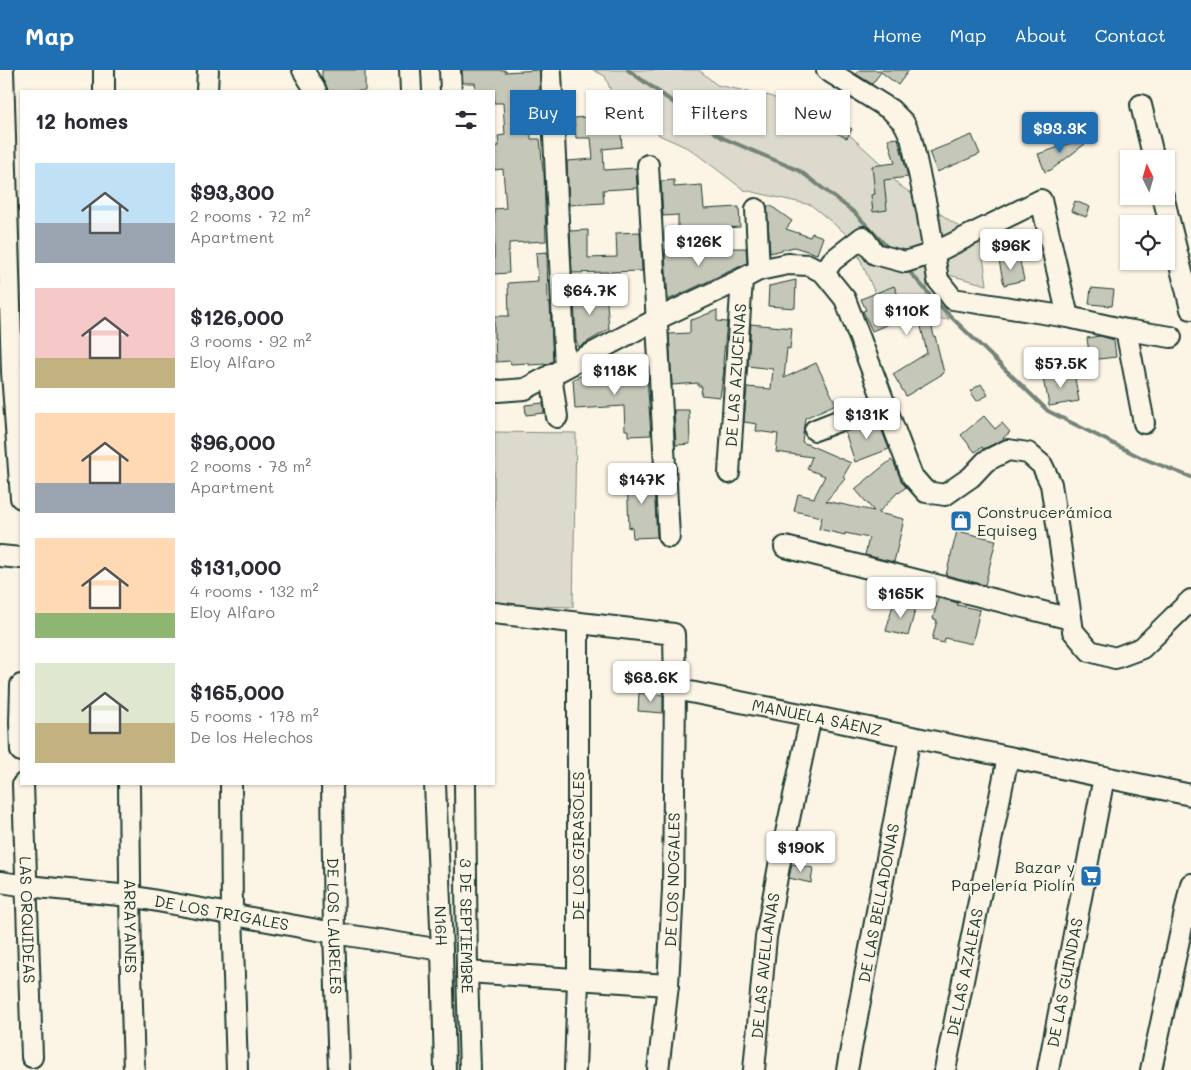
<!DOCTYPE html>
<html lang="en">
<head>
<meta charset="utf-8">
<style>
	:root { --surface:#fff; --page:#f2f2f3; --text:#2b2b33; --muted:#7c7c81; --accent:#1f6fb2 }
	body { margin:0; font-family:Mali,sans-serif; background:var(--page); color:var(--text); height:100vh; display:flex; flex-direction:column; font-size:19px; white-space:nowrap }
	* { box-sizing:border-box; margin:0 }
	p { font-size:16px; color:var(--muted) }
	.icon { flex:none; width:28px; height:28px; fill:none; stroke:currentColor; stroke-width:2; stroke-linecap:round; stroke-linejoin:round }
	.map { position:relative; flex:1; overflow:hidden }
	.side { position:absolute; left:20px; top:20px; width:475px; height:695px; display:flex; flex-direction:column; background:var(--surface); border-radius:0px; box-shadow:0 1px 4px #0004 }
	.side>* { flex:none }
	.banner { position:absolute; left:510px; top:20px; width:475px; height:45px; display:flex; gap:10px }
	.needle { width:32px; rotate:355deg }
	.tools { position:absolute; left:1120px; top:80px; display:grid; gap:10px }
	.tools a { display:grid; place-items:center; width:55px; height:55px; border-radius:0px; background:var(--surface); box-shadow:0 1px 4px #0004; font-size:25px }
	.price { position:absolute; translate:-50% -42px; padding:0 11px; border-radius:5px; background:#fff; color:#222; font-size:16px; line-height:32px; filter:drop-shadow(0 1px 2px #0008) }
	.price::after { content:''; position:absolute; left:50%; top:30px; width:15px; height:11px; margin-left:-8px; background:inherit; clip-path:polygon(0 0,100% 0,50% 100%) }
	.price.selected { background:var(--accent); color:#fff }
	ul { padding:0; list-style:none }
	li { display:flex; align-items:center; gap:15px; height:125px; padding:0 15px }
	li span { display:grid; place-items:center; flex:none; width:140px; height:100px; border-radius:0px; color:#555 }
	li>.icon { margin-inline-start:auto }
	span .icon { width:60px; height:60px; fill:#fffc; stroke-width:1 }
	li b { font-size:21px }
	h2 { display:flex; justify-content:space-between; align-items:center; height:60px; padding:0 15px; font-size:21px }
	.tag { padding:0 18px; border-radius:0px; background:var(--surface); box-shadow:0 1px 4px #0004; font-size:18px; line-height:45px }
	.tag.selected { background:var(--accent); color:#fff }
	header { display:flex; align-items:center; gap:30px; box-sizing:border-box; height:70px; padding:0 25px; background:var(--accent); color:#fff }
	header strong { font-size:24px }
	nav { display:flex; gap:28px; margin-inline-start:auto; font-size:18px }
	.map>svg:first-child { display:block }
	.green { fill:#dcdacc; stroke:#7e8c80 }
	.lines { fill:none; stroke-linecap:round; stroke-linejoin:round }
	.stream { stroke:#758479; stroke-width:4 }
	.building { fill:#c5c7b9; stroke:#1f3d34 }
	.minor-casing { stroke:#1f3d34; stroke-width:24 }
	.minor { stroke:#fcf5e5; stroke-width:20 }
	.labels { text-anchor:middle; stroke-width:4.5; stroke-linejoin:round; paint-order:stroke }
	.street-label { font-size:16px; fill:#1f3d34; stroke:#fcf5e5 }
	.poi-label { font-size:16px; fill:#1f3d34; stroke:#fcf5e5; text-anchor:start }
</style>
</head>
<body>
<header>
<strong>Map</strong>
<nav><a>Home</a><a>Map</a><a>About</a><a>Contact</a></nav>
</header>
<div class="map">
<svg width="1191" height="1000" viewBox="0 0 1191 1000">
	<rect width="100%" height="100%" fill="#fcf5e5"/>
	<filter id="ink" filterUnits="userSpaceOnUse"><feTurbulence type="fractalNoise" baseFrequency=".02" numOctaves="2"/><feDisplacementMap in="SourceGraphic" scale="10" xChannelSelector="R" yChannelSelector="G"/><feConvolveMatrix kernelMatrix="1 2 1 2 8 2 1 2 1" color-interpolation-filters="sRGB"/></filter>
	<g filter="url(#ink)">
		<path class="green" d="M 593,0 L 699,0 L 717,15 L 770,26 L 843,59 L 878,91 L 899,115 L 981,172 L 987,215 L 926,199 L 927,225 L 949,249 L 888,253 L 851,168 L 811,135 L 744,120 L 690,79 L 659,65 L 645,41 L 615,31 L 605,6 Z
			M 494,362 L 576,363 L 573,537 L 494,535 Z"/>
		<g class="lines">
			<path class="stream" d="M 628,0 L 723,68 L 800,101 L 855,143 L 889,179
				M 907,199 L 941,237 L 1048,341 L 1142,388 L 1191,407"/>
		</g>
		<path class="building" d="M 322,0 L 365,0 L 365,21 L 328,21 L 326,15 L 322,9 Z
			M 462,0 L 505,0 L 505,2 L 540,0 L 540,20 L 522,22 L 524,43 L 529,42 L 531,69 L 540,69 L 543,101 L 544,101 L 546,171 L 509,173 L 509,182 L 508,182 L 509,203 L 494,204 L 494,139 L 506,138 L 503,99 L 494,100 L 494,77 L 499,76 L 498,66 L 505,65 L 503,33 L 494,33 L 494,21 L 476,21 L 475,13 L 463,13 Z
			M 859,0 L 909,0 L 898,15 L 881,2 L 872,14 L 856,4 Z
			M 614,35 L 643,49 L 620,51 L 622,77 L 603,79 L 604,100 L 636,98 L 637,118 L 603,120 L 604,133 L 569,135 L 567,91 L 593,89 L 591,68 L 576,68 L 574,48 L 599,46 L 599,39 L 604,39 L 604,36 Z
			M 839,52 L 852,59 L 847,68 L 834,62 Z
			M 972,65 L 980,84 L 937,102 L 929,82 Z
			M 1093,66 L 1094,67 L 1051,100 L 1045,102 L 1038,84 Z
			M 898,68 L 908,107 L 884,110 L 887,140 L 873,142 L 871,125 L 875,124 L 872,96 L 895,93 L 888,69 Z
			M 674,110 L 674,117 L 702,115 L 704,139 L 739,137 L 740,157 L 678,161 L 678,145 L 663,146 L 661,111 Z
			M 1075,131 L 1090,137 L 1086,147 L 1071,141 Z
			M 767,136 L 771,136 L 792,151 L 786,159 L 810,167 L 812,163 L 823,167 L 817,184 L 794,177 L 770,183 Z
			M 588,160 L 588,188 L 617,187 L 616,163 L 640,162 L 642,201 L 572,203 L 570,161 Z
			M 1032,168 L 1035,182 L 1017,187 L 1013,172 Z
			M 746,178 L 747,193 L 668,230 L 665,184 L 666,184 L 666,179 Z
			M 547,182 L 548,233 L 550,233 L 553,291 L 547,294 L 529,295 L 529,293 L 511,294 L 510,291 L 496,292 L 495,268 L 494,268 L 494,246 L 509,246 L 508,213 L 538,211 L 536,183 Z
			M 1019,187 L 1024,210 L 1004,215 L 999,191 Z
			M 796,210 L 795,238 L 768,236 L 769,216 Z
			M 894,216 L 903,237 L 929,231 L 931,236 L 928,237 L 934,267 L 935,266 L 944,303 L 906,326 L 893,304 L 927,283 L 920,252 L 905,255 L 903,248 L 872,261 L 863,241 L 866,240 L 861,229 Z
			M 1091,218 L 1114,220 L 1112,236 L 1089,234 Z
			M 606,221 L 609,259 L 579,277 L 576,271 L 574,228 L 575,228 L 575,223 Z
			M 717,240 L 717,251 L 727,252 L 723,292 L 724,301 L 720,327 L 701,325 L 702,316 L 698,316 L 698,313 L 672,315 L 669,264 L 690,263 L 690,250 L 695,249 Z
			M 751,254 L 792,258 L 790,279 L 787,278 L 784,308 L 816,293 L 836,334 L 805,348 L 802,372 L 851,393 L 843,407 L 845,409 L 826,431 L 874,441 L 855,419 L 891,390 L 894,393 L 901,410 L 906,417 L 899,423 L 898,422 L 878,443 L 904,449 L 894,492 L 865,485 L 869,468 L 845,463 L 845,465 L 819,459 L 822,447 L 794,441 L 798,424 L 814,428 L 825,406 L 807,399 L 812,387 L 776,382 L 778,364 L 756,361 L 757,354 L 744,352 L 747,317 L 771,319 L 773,299 L 748,296 Z
			M 1100,266 L 1114,270 L 1116,287 L 1090,290 L 1087,268 Z
			M 1048,287 L 1051,300 L 1039,303 L 1037,289 Z
			M 616,293 L 617,308 L 647,307 L 651,365 L 628,366 L 628,360 L 625,360 L 624,336 L 575,339 L 573,309 L 588,303 L 588,299 L 596,298 L 596,295 Z
			M 1074,303 L 1079,331 L 1049,336 L 1046,319 L 1045,319 L 1043,308 Z
			M 981,314 L 988,325 L 977,331 L 970,321 Z
			M 543,333 L 544,343 L 526,345 L 525,335 Z
			M 674,340 L 689,340 L 690,374 L 676,375 Z
			M 984,346 L 995,359 L 1002,353 L 1010,362 L 1003,368 L 1004,369 L 983,379 L 982,377 L 975,382 L 961,365 Z
			M 877,348 L 889,379 L 855,392 L 845,362 L 863,355 L 863,354 Z
			M 653,400 L 657,467 L 633,468 L 632,457 L 629,458 L 627,408 L 636,408 L 636,401 Z
			M 957,461 L 996,470 L 985,515 L 946,505 Z
			M 938,528 L 958,533 L 957,535 L 980,540 L 972,574 L 945,568 L 944,573 L 932,570 L 937,550 L 933,549 Z
			M 894,531 L 916,537 L 908,566 L 886,561 Z
			M 639,623 L 663,625 L 663,643 L 638,641 Z
			M 792,794 L 813,798 L 811,813 L 789,808 Z"/>
		<g class="lines">
			<g class="minor-casing">
				<g id="minor">
					<path d="M 3,0 L 12,302 L 21,428"/>
					<path d="M 104,0 L 104,21"/>
					<path d="M 303,0 L 316,21"/>
					<path d="M 410,0 L 411,21"/>
					<path d="M 450,0 L 451,21"/>
					<path d="M 827,0 L 891,40 L 904,53 L 911,67 L 927,140 L 938,210 L 953,229 L 1068,247 L 1126,260 L 1171,267"/>
					<path d="M 551,3 L 565,297"/>
					<path d="M 207,21 L 208,0"/>
					<path d="M 1141,35 L 1154,89"/>
					<path d="M 648,95 L 669,467"/>
					<path d="M 1163,126 L 1191,239"/>
					<path d="M 756,139 L 759,200"/>
					<path d="M 824,203 L 832,191 L 863,167 L 875,184 L 905,192 L 934,183 L 1041,130 L 1068,247"/>
					<path d="M 1126,260 L 1144,353"/>
					<path d="M 551,305 L 557,347"/>
					<path d="M 494,320 L 498,321 L 525,319 L 657,249 L 742,209 L 759,200 L 788,194 L 809,195 L 824,203 L 845,229 L 912,406 L 926,422 L 945,425 L 971,407 L 986,391 L 1008,380 L 1028,383 L 1042,395 L 1051,414 L 1073,561 L 1090,581 L 1115,588 L 1142,578 L 1191,530"/>
					<path d="M 815,360 L 884,333"/>
					<path id="s1" d="M 729,403 L 742,209"/>
					<path d="M 785,477 L 1071,549"/>
					<path d="M 0,486 L 21,488"/>
					<path id="s2" d="M 494,543 L 674,564 L 675,619 L 811,646 L 1191,725"/>
					<path d="M 21,615 L 20,652 L 21,681"/>
					<path id="s3" d="M 23,714 L 32,987"/>
					<path id="s4" d="M 129,714 L 131,902 L 134,1000"/>
					<path d="M 231,714 L 232,843 L 237,1000"/>
					<path id="s5" d="M 332,714 L 334,863 L 339,1000"/>
					<path id="s6" d="M 435,714 L 442,880 L 445,1000"/>
					<path id="s7" d="M 465,714 L 467,902 L 470,1000"/>
					<path id="s8" d="M 0,812 L 27,816 L 130,826 L 334,863 L 442,880"/>
					<path d="M 467,902 L 668,915"/>
					<path d="M 575,1000 L 578,910 L 578,553"/>
					<path id="s9" d="M 658,1000 L 668,915 L 673,819 L 675,619"/>
					<path id="s10" d="M 754,1000 L 766,867 L 779,796 L 811,646"/>
					<path id="s11" d="M 847,1000 L 910,667"/>
					<path id="s12" d="M 945,1000 L 1008,687"/>
					<path id="s13" d="M 1048,1000 L 1104,707"/>
					<path d="M 1151,1000 L 1191,814"/>
				</g>
			</g>
			<use href="#minor" class="minor"/>
		</g>
	</g>
	<defs>
		<g id="shop-square" transform="scale(1.125)"><rect x="-9" y="-9" width="18" height="18" rx="4" fill="#1f6fb2" stroke="#fcf5e5"/><path d="M-5-2.5h2.3a2.7 3.5 0 0 1 5.4 0H5L5.5 6h-11ZM-1.5-2.5h3a1.5 2.3 0 0 0-3 0Z" fill="#fff"/></g>
		<g id="supermarket-square" transform="scale(1.125)"><rect x="-9" y="-9" width="18" height="18" rx="4" fill="#1f6fb2" stroke="#fcf5e5"/><path d="M-6-5.5h2.5l.6 2H6L4.5 2H-2.5L-4.4-4H-6ZM-1.5 3.2a1.3 1.3 0 1 0 .1 0ZM3 3.2a1.3 1.3 0 1 0 .1 0Z" fill="#fff"/></g>
	</defs>
	<g fill-rule="evenodd">
		<use href="#shop-square" x="961" y="451"/>
		<use href="#supermarket-square" x="1091" y="806"/>
	</g>
	<g class="labels">
		<g class="street-label">
			<text dy="6" stroke="none"><textPath href="#s1" startOffset="98">DE LAS AZUCENAS</textPath></text>
			<text dy="6" stroke="none"><textPath href="#s2" startOffset="381">MANUELA SÁENZ</textPath></text>
			<text transform="translate(578 776) rotate(-90)" y="6">DE LOS GIRASOLES</text>
			<text dy="6" stroke="none"><textPath href="#s9" startOffset="191">DE LOS NOGALES</textPath></text>
			<text dy="6" stroke="none"><textPath href="#s11" startOffset="170">DE LAS BELLADONAS</textPath></text>
			<text dy="6" stroke="none"><textPath href="#s8" startOffset="224">DE LOS TRIGALES</textPath></text>
			<text dy="6" stroke="none"><textPath href="#s3" startOffset="136">LAS ORQUIDEAS</textPath></text>
			<text dy="6" stroke="none"><textPath href="#s4" startOffset="142">ARRAYANES</textPath></text>
			<text dy="6" stroke="none"><textPath href="#s5" startOffset="142">DE LOS LAURELES</textPath></text>
			<text dy="6" stroke="none"><textPath href="#s6" startOffset="142">N16H</textPath></text>
			<text dy="6" stroke="none"><textPath href="#s7" startOffset="142">3 DE SEPTIEMBRE</textPath></text>
			<text dy="6" stroke="none"><textPath href="#s10" startOffset="105">DE LAS AVELLANAS</textPath></text>
			<text dy="6" stroke="none"><textPath href="#s12" startOffset="100">DE LAS AZALEAS</textPath></text>
			<text dy="6" stroke="none"><textPath href="#s13" startOffset="89">DE LAS GUINDAS</textPath></text>
		</g>
		<g class="poi-label">
			<text x="977" y="448">Construcerámica<tspan x="977" dy="18">Equiseg</tspan></text>
			<text x="1075" y="803" text-anchor="end">Bazar y<tspan x="1075" dy="18">Papelería Piolín</tspan></text>
		</g>
	</g>
</svg>
<div class="tools">
<a><svg class="needle" viewBox="-14 -14 28 28"><path d="M0-13l5 13h-10z" fill="#e53935"/><path d="M0 13l5-13h-10z" fill="#7c7c81"/></svg></a>
<a><svg class="icon" aria-label="locate" viewBox="0 0 24 24"><circle cx="12" cy="12" r="6"/><path d="M12 2v4M12 18v4M2 12h4M18 12h4"/></svg></a>
</div>
<b class="price selected" style="left:1060px;top:84px">$93.3K</b>
<b class="price" style="left:699px;top:197px">$126K</b>
<b class="price" style="left:1011px;top:201px">$96K</b>
<b class="price" style="left:590px;top:246px">$64.7K</b>
<b class="price" style="left:907px;top:266px">$110K</b>
<b class="price" style="left:1061px;top:319px">$57.5K</b>
<b class="price" style="left:615px;top:326px">$118K</b>
<b class="price" style="left:867px;top:370px">$131K</b>
<b class="price" style="left:642px;top:435px">$147K</b>
<b class="price" style="left:901px;top:549px">$165K</b>
<b class="price" style="left:651px;top:633px">$68.6K</b>
<b class="price" style="left:801px;top:803px">$190K</b>
<div class="banner">
<a class="tag selected">Buy</a>
<a class="tag">Rent</a>
<a class="tag">Filters</a>
<a class="tag">New</a>
</div>
<section class="side">
<h2>12 homes<svg class="icon" aria-label="filters" viewBox="0 0 24 24"><path d="M4 7h16M4 17h16"/><circle cx="9" cy="7" r="2"/><circle cx="15" cy="17" r="2"/></svg></h2>
<ul>
<li><span style="background:linear-gradient(#bfe0f5 60%,#9aa5b1 0)"><svg class="icon" aria-label="home" viewBox="0 0 24 24"><path d="M3 11l9-7 9 7M6 9v11h12V9"/></svg></span><div><b>$93,300</b><p>2 rooms · 72 m²</p><p>Apartment</p></div></li>
<li><span style="background:linear-gradient(#f6c9c9 70%,#c2b280 0)"><svg class="icon" aria-label="home" viewBox="0 0 24 24"><path d="M3 11l9-7 9 7M6 9v11h12V9"/></svg></span><div><b>$126,000</b><p>3 rooms · 92 m²</p><p>Eloy Alfaro</p></div></li>
<li><span style="background:linear-gradient(#ffd9b3 70%,#9aa5b1 0)"><svg class="icon" aria-label="home" viewBox="0 0 24 24"><path d="M3 11l9-7 9 7M6 9v11h12V9"/></svg></span><div><b>$96,000</b><p>2 rooms · 78 m²</p><p>Apartment</p></div></li>
<li><span style="background:linear-gradient(#ffd9b3 75%,#8fb573 0)"><svg class="icon" aria-label="home" viewBox="0 0 24 24"><path d="M3 11l9-7 9 7M6 9v11h12V9"/></svg></span><div><b>$131,000</b><p>4 rooms · 132 m²</p><p>Eloy Alfaro</p></div></li>
<li><span style="background:linear-gradient(#dfe7d0 60%,#c2b280 0)"><svg class="icon" aria-label="home" viewBox="0 0 24 24"><path d="M3 11l9-7 9 7M6 9v11h12V9"/></svg></span><div><b>$165,000</b><p>5 rooms · 178 m²</p><p>De los Helechos</p></div></li>
</ul>
</section>
</div>
</body>
</html>
